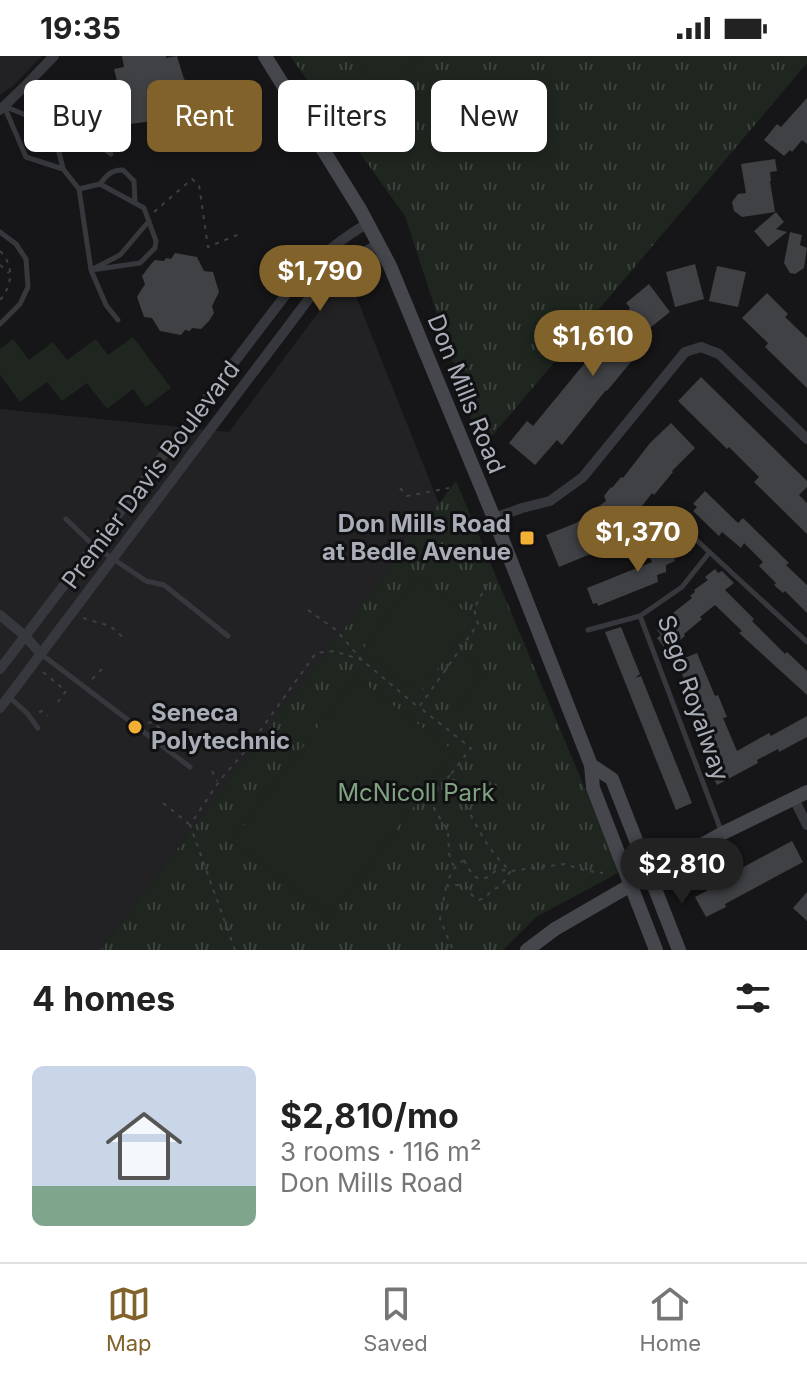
<!DOCTYPE html>
<html lang="en">
<head>
<meta charset="utf-8">
<style>
	:root { --surface:#fff; --page:#f2f2f2; --text:#222; --muted:#767676; --line:#e0e0e0; --accent:#80622a }
	body { margin:0; font-family:Inter,sans-serif; background:var(--page); color:var(--text); height:100vh; display:flex; flex-direction:column; font-size:30px; white-space:nowrap }
	* { box-sizing:border-box; margin:0 }
	p { font-size:26px; color:var(--muted) }
	.icon { flex:none; width:44px; height:44px; fill:none; stroke:currentColor; stroke-width:2; stroke-linecap:round; stroke-linejoin:round }
	.map { position:relative; height:894px; overflow:hidden }
	.side { display:flex; flex-direction:column; background:var(--surface); flex:1 }
	.side>* { flex:none }
	.top-card { position:absolute; left:24px; top:24px; width:760px; height:72px; display:flex; gap:16px }
	.price { position:absolute; translate:-50% -68px; padding:0 18px; border-radius:28px; background:var(--accent); color:#fff; font-size:26px; line-height:52px; filter:drop-shadow(0 2px 4px #0008) }
	.price::after { content:''; position:absolute; left:50%; top:48px; width:24px; height:18px; margin-left:-12px; background:inherit; clip-path:polygon(0 0,100% 0,50% 100%) }
	.price.selected { background:#222; color:#fff }
	ul { padding:0; list-style:none }
	li { display:flex; align-items:center; gap:24px; height:200px; padding:0 32px }
	li span { display:grid; place-items:center; flex:none; width:224px; height:160px; border-radius:12px; color:#555 }
	li>.icon { margin-inline-start:auto }
	span .icon { width:96px; height:96px; fill:#fffc; stroke-width:1 }
	li b { font-size:34px }
	h2 { display:flex; justify-content:space-between; align-items:center; height:96px; padding:0 32px; font-size:34px }
	.chip { padding:0 28px; border-radius:12px; background:var(--surface); box-shadow:0 4px 12px #0003; font-size:28px; line-height:72px }
	.chip.selected { background:var(--accent); color:#fff }
	.status { display:flex; justify-content:space-between; align-items:center; height:56px; padding:0 40px; background:var(--surface); direction:ltr }
	.status svg { height:22px; fill:currentColor }
	.menu { display:flex; justify-content:space-around; align-items:center; height:112px; border-top:2px solid var(--line); background:var(--surface); font-size:22px; color:var(--muted) }
	.menu a { display:grid; justify-items:center; gap:4px }
	.menu .selected { color:var(--accent) }
	.map>svg:first-child { display:block }
	.built { fill:#222225 }
	.grass { fill:url(#grass-tufts) }
	.pitch { fill:#1e261f }
	.building { fill:#404145 }
	.lines { fill:none; stroke-linecap:round; stroke-linejoin:round }
	.path { stroke:#3d3f44; stroke-width:2; stroke-dasharray:4 6; stroke-linecap:butt }
	.lane { stroke:#37383d; stroke-width:5 }
	.street { stroke:#37383d; stroke-width:10 }
	.secondary { stroke:#45474d; stroke-width:14 }
	.poi-dot { fill:#f2b134; stroke:#111113; stroke-width:3 }
	.labels { text-anchor:middle; stroke-width:6; stroke-linejoin:round; paint-order:stroke }
	.street-label { font-size:24px; fill:#a8adb8; stroke:#111113 }
	.poi-label { font-size:24px; font-weight:bold; fill:#a8adb8; stroke:#111113; text-anchor:end }
	.park-label { font-size:24px; fill:#7fa381; stroke:#111113 }
</style>
</head>
<body>
<div class="status"><b>19:35</b><svg viewBox="0 0 49 12"><path d="M0 12V9h3v3zM5 12V6h3v6zM10 12V3h3v9zM15 12V0h3v12zM26 1h20v11H26zM47 4h2v5h-2z"/></svg></div>
<div class="map">
<svg width="807" height="894" viewBox="0 0 807 894">
	<defs>
		<pattern id="grass-tufts" width="24" height="20" patternUnits="userSpaceOnUse" patternTransform="scale(2)"><rect width="24" height="20" fill="#1e261f"/><path d="M3 7l-1-3M5 7V3M7 7l1-3M15 17l-1-3M17 17v-4M19 17l1-3" fill="none" stroke="#3c433d"/></pattern>
	</defs>
	<rect width="100%" height="100%" fill="#161618"/>
	<path class="built" d="M 0,0 L 42,0 L 13,30 L 0,39 Z
		M 347,218 L 439,448 L 101,894 L 0,894 L 0,353 L 229,376 Z"/>
	<path class="grass" d="M 290,0 L 807,0 L 807,7 L 481,393 L 405,160 Z
		M 456,425 L 620,816 L 536,861 L 503,894 L 101,894 Z"/>
	<path class="pitch" d="M 348,0 L 418,0 L 385,36 Z
		M 133,281 L 171,332 L 146,351 L 133,333 L 107,353 L 87,327 L 62,345 L 47,326 L 20,346 L 0,319 L 0,293 L 13,283 L 29,304 L 53,286 L 67,304 L 96,283 L 108,299 Z
		M 417,520 L 475,563 L 419,638 L 361,596 Z
		M 461,597 L 485,615 L 456,654 L 431,636 Z
		M 356,621 L 455,696 L 330,860 L 231,786 Z"/>
	<path class="building" d="M 122,0 L 166,0 L 166,2 L 177,0 L 184,23 L 197,34 L 198,49 L 196,52 L 163,62 L 161,64 L 115,70 L 110,53 L 115,45 L 114,42 L 117,37 L 116,32 L 118,29 L 114,13 L 124,11 Z
		M 807,42 L 807,88 L 802,84 L 792,96 L 790,94 L 784,100 L 764,84 L 777,68 L 781,71 Z
		M 775,103 L 777,115 L 770,116 L 771,125 L 770,125 L 775,156 L 742,161 L 734,155 L 732,146 L 738,138 L 746,137 L 741,108 Z
		M 776,156 L 784,166 L 776,173 L 787,176 L 768,191 L 754,175 Z
		M 790,176 L 802,179 L 800,189 L 807,192 L 804,212 L 795,218 L 790,217 L 784,207 Z
		M 175,197 L 197,201 L 204,215 L 213,216 L 219,236 L 212,250 L 214,257 L 209,265 L 201,273 L 192,272 L 190,275 L 185,274 L 181,279 L 160,275 L 152,262 L 144,261 L 137,241 L 145,228 L 142,220 L 151,208 L 155,204 L 164,205 L 166,202 L 171,203 Z
		M 695,208 L 704,243 L 675,251 L 666,216 Z
		M 717,210 L 746,216 L 738,251 L 709,245 Z
		M 649,228 L 670,256 L 641,279 L 648,285 L 626,312 L 607,335 L 606,334 L 562,389 L 557,384 L 535,409 L 509,387 L 527,365 L 533,370 L 630,252 L 626,247 Z
		M 767,237 L 788,258 L 785,261 L 807,282 L 807,332 L 765,291 L 768,287 L 742,262 Z
		M 701,321 L 807,425 L 807,431 L 799,439 L 807,447 L 807,478 L 754,426 L 759,421 L 729,391 L 727,393 L 678,345 Z
		M 671,367 L 695,392 L 672,415 L 673,416 L 654,439 L 652,437 L 639,454 L 637,453 L 620,474 L 622,476 L 593,497 L 559,511 L 546,479 L 576,467 L 606,445 L 604,440 L 611,431 L 612,432 L 621,421 L 623,422 L 650,387 Z
		M 705,435 L 738,467 L 743,462 L 789,507 L 786,509 L 807,529 L 807,557 L 785,535 L 783,537 L 774,529 L 776,527 L 759,510 L 763,506 L 744,487 L 741,492 L 722,476 L 719,480 L 693,455 L 697,451 L 693,448 Z
		M 678,474 L 684,490 L 682,491 L 684,495 L 674,499 L 675,505 L 666,509 L 666,516 L 657,519 L 658,526 L 598,550 L 597,547 L 593,548 L 587,532 L 652,506 L 649,500 L 660,496 L 657,489 L 669,484 L 667,479 Z
		M 715,513 L 718,517 L 722,515 L 734,527 L 725,534 L 754,563 L 752,565 L 785,598 L 787,596 L 807,615 L 807,639 L 739,577 L 742,575 L 715,549 L 700,561 L 702,563 L 684,578 L 685,580 L 667,595 L 657,582 L 661,579 L 657,574 L 675,560 L 673,557 L 692,542 L 690,540 L 695,536 L 694,534 L 708,524 L 705,521 Z
		M 621,571 L 640,618 L 635,622 L 641,620 L 692,747 L 676,754 L 605,576 Z
		M 697,597 L 715,640 L 718,639 L 727,661 L 723,662 L 737,695 L 769,677 L 771,680 L 807,660 L 807,681 L 779,696 L 778,693 L 757,704 L 758,707 L 717,729 L 709,713 L 721,707 L 712,686 L 710,687 L 705,675 L 707,674 L 695,643 L 692,644 L 677,605 Z
		M 792,785 L 803,806 L 725,848 L 726,851 L 706,861 L 695,841 L 721,827 L 719,824 Z
		M 807,836 L 807,865 L 793,852 Z"/>
	<g class="lines">
		<path class="path" d="M 154,156 L 192,123 L 199,129 L 208,191 L 242,177
			M 0,195 C 14,209 13,229 0,244
			M 0,209 L 9,217
			M 400,432 L 407,440 L 449,432
			M 487,528 L 474,553 L 478,568 L 419,651 L 471,692 L 451,718 C 466,748 484,794 511,815 L 564,808 L 587,815 L 603,817
			M 308,554 L 336,574 L 362,604 L 418,651
			M 83,562 L 110,570 L 124,582
			M 43,616 L 66,635 L 58,646
			M 92,623 L 104,611
			M 39,656 L 43,655 L 48,660
			M 148,667 L 152,666 L 165,676
			M 212,715 L 217,725
			M 450,719 L 430,744 L 436,756 L 448,775 L 449,798 L 454,811
			M 163,747 L 189,768
			M 464,804 L 473,820 L 478,822 L 486,822 L 497,814 L 511,815 C 506,820 505,826 500,830 C 498,832 496,832 494,833 C 488,837 487,842 479,844 C 460,834 477,826 447,830 C 450,817 453,812 464,804 Z
			M 446,831 L 440,863 L 453,894
			M 235,894 L 190,769 L 220,724 L 247,693 L 316,597 L 334,595 L 362,604"/>
		<path class="lane" d="M 52,70 L 63,112
			M 111,98 L 86,79 L 52,70 L 4,50 L 26,101 L 63,113 L 79,133 L 91,214 L 106,249 L 118,264
			M 100,128 C 107,119 111,114 123,114 L 134,125 L 135,147
			M 79,133 L 100,128 L 144,152 L 156,185 L 155,192 L 140,207 L 91,214 L 120,199 L 149,165
			M 0,176 L 16,188 L 26,203 L 28,231 L 20,248 L 0,268
			M 666,456 L 807,586
			M 66,463 L 94,490 L 146,525 L 164,529 L 228,580
			M 709,497 L 682,531 L 640,560 L 722,777
			M 588,574 L 640,560
			M 41,598 L 190,711
			M 9,641 L 27,657 L 38,672"/>
		<path class="street" d="M 0,54 L 25,30 L 54,0
			M 494,462 L 522,452 L 550,445 L 583,421 L 685,296 L 701,291 L 719,298 L 807,383
			M 0,559 L 25,580 L 40,597
			M 0,613 L 300,220 C 322,198 341,183 368,167
			M 0,652 L 317,232 L 332,215 L 378,188
			M 794,743 L 807,769"/>
		<path class="secondary" d="M 265,0 L 361,155 L 390,210 L 494,462 L 591,709 L 593,732 L 656,894
			M 591,709 L 612,723 L 679,894
			M 527,894 L 555,873 L 667,808 L 723,777 L 807,736"/>
	</g>
	<g class="poi-dot">
		<rect x="519" y="474" width="16" height="16" rx="4"/>
		<circle cx="135" cy="671" r="8"/>
	</g>
	<g class="labels">
		<g class="street-label">
			<text transform="translate(466 338) rotate(68)" y="8">Don Mills Road</text>
			<text transform="translate(151 419) rotate(-53)" y="8">Premier Davis Boulevard</text>
			<text transform="translate(693 642) rotate(71)" y="8">Sego Royalway</text>
		</g>
		<g class="poi-label">
			<text x="511" y="476">Don Mills Road<tspan x="511" dy="28">at Bedle Avenue</tspan></text>
			<text x="151" y="665" text-anchor="start">Seneca<tspan x="151" dy="28">Polytechnic</tspan></text>
		</g>
		<g class="park-label">
			<text x="416" y="745">McNicoll Park</text>
		</g>
	</g>
</svg>
<b class="price" style="left:320px;top:257px">$1,790</b>
<b class="price" style="left:593px;top:322px">$1,610</b>
<b class="price" style="left:638px;top:518px">$1,370</b>
<b class="price selected" style="left:682px;top:850px">$2,810</b>
<div class="top-card">
<a class="chip">Buy</a>
<a class="chip selected">Rent</a>
<a class="chip">Filters</a>
<a class="chip">New</a>
</div>
</div>
<section class="side">
<h2>4 homes<svg class="icon" aria-label="filters" viewBox="0 0 24 24"><path d="M4 7h16M4 17h16"/><circle cx="9" cy="7" r="2"/><circle cx="15" cy="17" r="2"/></svg></h2>
<ul>
<li><span style="background:linear-gradient(#c9d6e8 75%,#7fa58c 0)"><svg class="icon" aria-label="home" viewBox="0 0 24 24"><path d="M3 11l9-7 9 7M6 9v11h12V9"/></svg></span><div><b>$2,810/mo</b><p>3 rooms · 116 m²</p><p>Don Mills Road</p></div></li>
</ul>
</section>
<nav class="menu">
<a class="selected"><svg class="icon" aria-label="map" viewBox="0 0 24 24"><path d="M3 6l6-2 6 2 6-2v14l-6 2-6-2-6 2zM9 4v14M15 6v14"/></svg>Map</a>
<a><svg class="icon" aria-label="saved" viewBox="0 0 24 24"><path d="M7 4h10v16l-5-4-5 4z"/></svg>Saved</a>
<a><svg class="icon" aria-label="home" viewBox="0 0 24 24"><path d="M3 11l9-7 9 7M6 9v11h12V9"/></svg>Home</a>
</nav>
</body>
</html>
